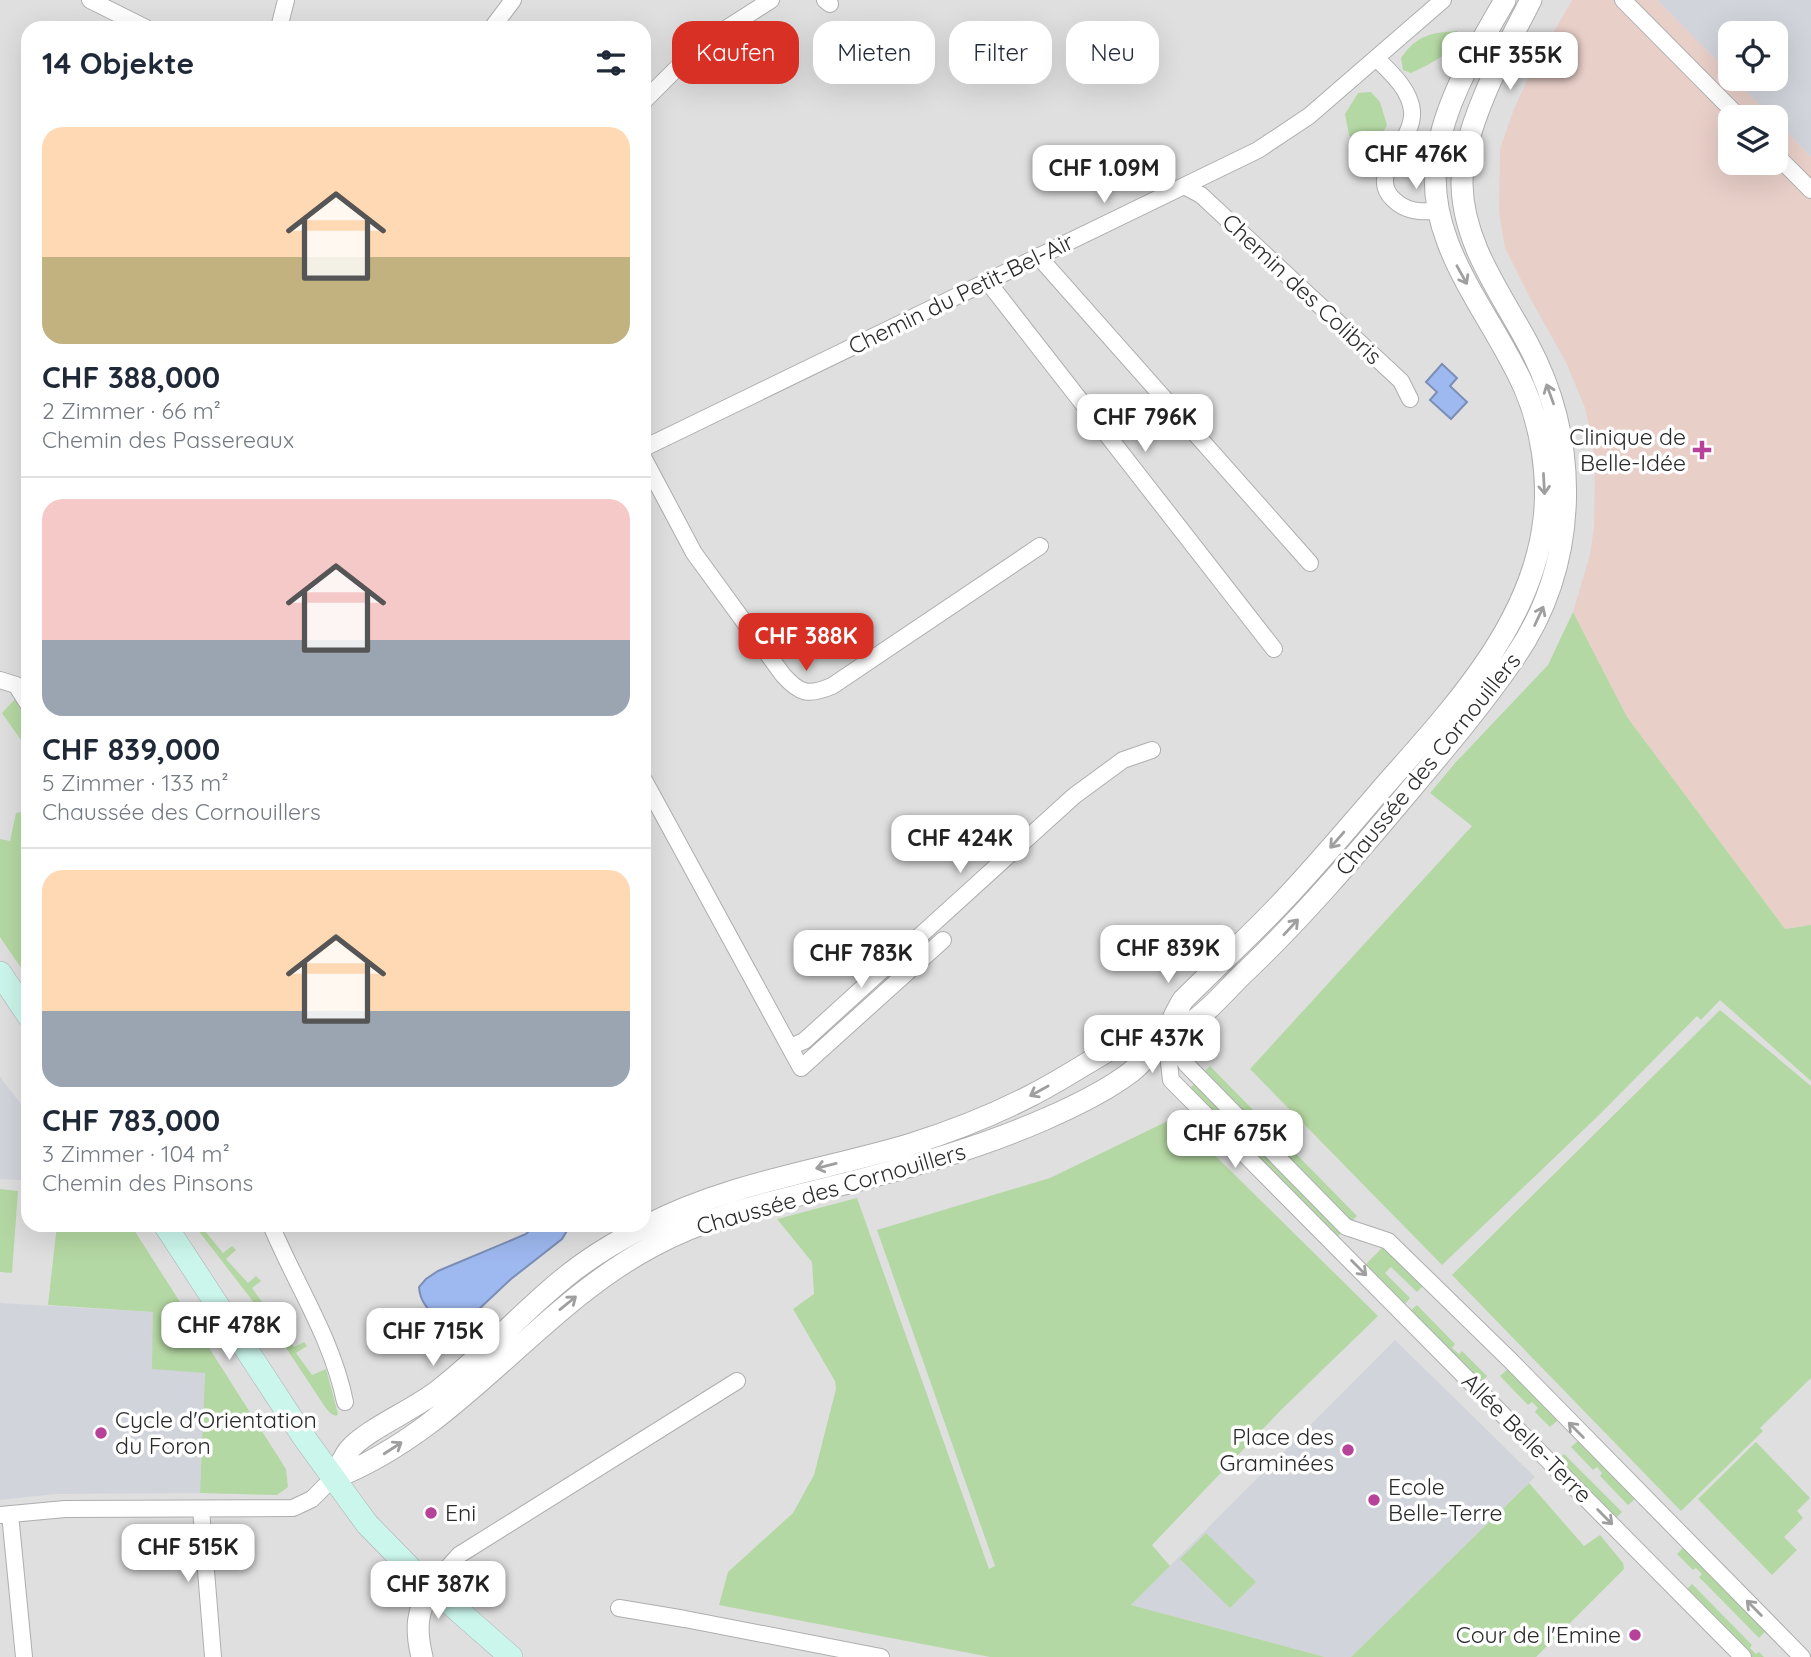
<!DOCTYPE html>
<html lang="de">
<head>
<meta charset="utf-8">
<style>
	:root { --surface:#fff; --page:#f2f2f3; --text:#1f2937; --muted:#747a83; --line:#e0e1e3; --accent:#d93025 }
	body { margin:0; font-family:Quicksand,sans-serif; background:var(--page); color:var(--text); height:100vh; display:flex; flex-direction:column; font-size:26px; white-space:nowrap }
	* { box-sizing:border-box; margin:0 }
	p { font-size:23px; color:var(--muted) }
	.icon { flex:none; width:38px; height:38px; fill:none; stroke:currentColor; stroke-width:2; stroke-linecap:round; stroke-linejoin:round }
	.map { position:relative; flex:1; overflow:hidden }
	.side { position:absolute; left:21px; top:21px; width:630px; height:1211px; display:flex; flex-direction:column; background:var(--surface); border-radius:21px; box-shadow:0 7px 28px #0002 }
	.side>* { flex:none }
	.guide { position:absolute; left:672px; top:21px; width:665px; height:63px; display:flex; gap:14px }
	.fabs { position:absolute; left:1718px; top:21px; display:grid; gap:14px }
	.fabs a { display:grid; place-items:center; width:70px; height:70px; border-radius:14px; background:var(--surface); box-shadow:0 7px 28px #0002; font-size:35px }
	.price { position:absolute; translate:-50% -60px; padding:0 16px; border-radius:14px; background:#fff; color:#222; font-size:23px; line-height:46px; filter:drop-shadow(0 2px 4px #0008) }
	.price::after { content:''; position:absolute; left:50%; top:42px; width:21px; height:16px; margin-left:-10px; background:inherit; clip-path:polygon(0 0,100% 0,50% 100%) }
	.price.selected { background:var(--accent); color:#fff }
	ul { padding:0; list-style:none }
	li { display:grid; align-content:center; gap:14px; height:371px; padding:0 21px }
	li+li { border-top:2px solid var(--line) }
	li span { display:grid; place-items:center; height:217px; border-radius:21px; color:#555 }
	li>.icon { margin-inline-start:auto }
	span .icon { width:126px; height:126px; fill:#fffc; stroke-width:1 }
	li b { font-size:30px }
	h2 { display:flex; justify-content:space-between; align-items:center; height:84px; padding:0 21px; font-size:30px }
	.chip { padding:0 24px; border-radius:21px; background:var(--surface); box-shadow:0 7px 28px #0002; font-size:24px; line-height:63px }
	.chip.selected { background:var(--accent); color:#fff }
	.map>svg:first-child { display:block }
	.built { fill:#d2d4dc }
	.medical { fill:#e8cfc8 }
	.green { fill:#b4d8a3 }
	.water { fill:#9eb9f0; stroke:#7b8eb5; stroke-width:2 }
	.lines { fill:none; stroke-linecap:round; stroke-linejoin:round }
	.minor-casing { stroke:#aeaeb0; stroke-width:18 }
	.tertiary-casing { stroke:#aeaeb0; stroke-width:23 }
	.secondary-casing { stroke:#aeaeb0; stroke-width:24 }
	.minor { stroke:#fff; stroke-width:16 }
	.tertiary { stroke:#fff; stroke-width:21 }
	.secondary { stroke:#cbf6eb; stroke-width:23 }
	.oneway { stroke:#9f9fa0 }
	.poi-dot { fill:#b74299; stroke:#fff; stroke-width:2.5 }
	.labels { text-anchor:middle; stroke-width:7; stroke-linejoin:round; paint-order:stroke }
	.street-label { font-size:23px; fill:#2a2a2b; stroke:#fff }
	.poi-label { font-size:23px; fill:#2a2a2b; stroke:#fff; text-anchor:end }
</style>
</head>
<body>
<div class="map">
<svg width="1811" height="1657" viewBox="0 0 1811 1657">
	<rect width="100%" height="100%" fill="#dfdfe0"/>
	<path class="built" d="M 1657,0 L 1811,0 L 1811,157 L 1776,121 L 1776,117 L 1772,117 L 1734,79 L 1776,79 L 1776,33 L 1731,33 L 1731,75 Z
		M 0,1077 L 28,1113 L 22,1180 L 0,1179 Z
		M 0,1303 L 153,1312 L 205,1372 L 200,1493 L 56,1494 L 0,1500 Z
		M 1395,1340 L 1535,1477 L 1351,1657 L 1325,1657 L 1131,1605 Z"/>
	<path class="medical" d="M 1572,0 L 1657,0 L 1731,75 L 1731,79 L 1734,79 L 1772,117 L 1731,117 L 1731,163 L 1776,163 L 1776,121 L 1811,157 L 1811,925 L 1785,929 L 1627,717 L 1573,612 L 1590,555 L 1594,526 L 1595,465 L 1591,435 L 1585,408 L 1566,362 L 1530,298 L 1505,248 L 1499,212 L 1500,149 L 1514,109 L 1530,74 Z"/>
	<path class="green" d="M 1457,31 C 1456,35 1457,39 1456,43 C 1452,53 1421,69 1411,73 L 1403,70 L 1401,58 C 1417,35 1430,33 1457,31 Z
		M 1371,92 L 1380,102 L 1387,125 L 1374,150 L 1359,150 L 1349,135 L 1345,114 L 1358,93 Z
		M 1573,612 L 1627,717 L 1785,929 L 1811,925 L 1811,1081 L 1720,1000 L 1701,1020 L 1697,1016 L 1600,1114 L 1442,1265 L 1250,1069 L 1472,826 L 1430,793 L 1456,762 L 1548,665 Z
		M 17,697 L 28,718 L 28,750 L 2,713 Z
		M 28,802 L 28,978 L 0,937 L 0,839 L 10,841 L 16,813 L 26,811 Z
		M 1720,1010 L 1811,1086 L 1811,1378 L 1760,1428 L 1763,1431 L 1681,1511 L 1452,1275 Z
		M 1210,1066 L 1357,1216 L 1352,1221 L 1205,1071 Z
		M 1194,1084 L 1341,1233 L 1336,1238 L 1189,1089 Z
		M 1176,1117 L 1378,1316 L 1281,1410 L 1152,1545 L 1170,1566 L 1131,1605 L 1325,1657 L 990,1657 L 719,1605 L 728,1572 L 793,1513 L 814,1475 L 836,1389 L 835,1381 L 793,1309 L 814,1294 L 812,1262 L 777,1219 L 857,1198 L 989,1569 L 995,1566 L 877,1230 L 1050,1178 Z
		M 0,1189 L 18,1191 L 12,1273 L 0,1272 Z
		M 57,1225 L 131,1225 L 286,1469 L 288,1487 L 277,1495 L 200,1493 L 205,1373 L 152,1369 L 153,1312 L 48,1305 Z
		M 194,1225 L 203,1225 L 201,1226 L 223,1253 L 232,1246 L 236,1250 L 226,1259 L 248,1283 L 256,1276 L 261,1281 L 252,1288 L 271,1315 L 282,1309 L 285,1313 L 276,1321 L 294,1347 L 304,1342 L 307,1346 L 296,1353 L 312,1375 L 326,1369 L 338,1414 L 336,1416 L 330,1413 L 325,1407 L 269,1322 Z
		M 1385,1245 L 1424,1285 L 1417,1292 L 1391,1267 L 1385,1273 L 1410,1298 L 1403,1306 L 1364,1266 Z
		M 1417,1305 L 1455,1344 L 1452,1348 L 1459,1354 L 1462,1351 L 1487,1376 L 1480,1384 L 1409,1312 Z
		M 1508,1369 L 1558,1420 L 1550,1427 L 1535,1412 L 1538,1408 L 1532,1402 L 1528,1405 L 1500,1376 Z
		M 1579,1440 L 1636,1498 L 1628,1505 L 1600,1476 L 1602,1473 L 1597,1467 L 1593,1470 L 1571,1447 Z
		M 1756,1442 L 1810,1498 L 1797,1511 L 1803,1518 L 1784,1537 L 1797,1550 L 1772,1575 L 1698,1499 Z
		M 1564,1454 L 1622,1512 L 1614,1520 L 1557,1461 Z
		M 1529,1483 L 1584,1546 L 1600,1535 L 1623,1563 L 1624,1569 L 1536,1657 L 1351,1657 Z
		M 1206,1533 L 1256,1582 L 1230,1608 L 1180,1559 Z
		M 1685,1546 L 1767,1630 L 1759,1638 L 1699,1577 L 1702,1574 L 1696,1568 L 1693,1570 L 1677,1554 Z
		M 1692,1584 L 1752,1645 L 1750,1648 L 1756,1654 L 1759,1652 L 1764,1657 L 1751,1657 L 1685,1591 Z"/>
	<path class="water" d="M 1442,364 L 1457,378 L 1450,386 L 1467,402 L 1451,419 L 1430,400 L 1437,392 L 1426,382 Z
		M 535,1225 L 567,1225 L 568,1229 L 562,1239 L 511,1279 L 463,1324 L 448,1329 C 436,1315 420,1307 419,1287 L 426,1279 L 438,1271 L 526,1234 Z"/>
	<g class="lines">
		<g class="minor-casing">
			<path id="minor" d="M 90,0 L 146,28
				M 825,0 L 830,4
				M 1623,0 L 1739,117
				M 279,28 L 286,0
				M 492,28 L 513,0
				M 1376,58 C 1390,72 1410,89 1412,111 C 1415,142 1366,173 1393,199 C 1406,212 1420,212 1438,211
				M 644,101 L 699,46 L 771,0
				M 1776,155 L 1811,190
				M 1186,187 L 1201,195 L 1401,381 L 1410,399
				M 1038,256 L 1310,563
				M 988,282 L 1274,649
				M 644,448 L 1258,150 L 1309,116 L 1443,0
				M 644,459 L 694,553 L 783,675 C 800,694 808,696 832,686 L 1040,546
				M 0,680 L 16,685 L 28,704
				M 644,780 L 801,1068 L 943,940
				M 1166,1033 L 1187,1065 L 1346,1227 L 1388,1241 L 1510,1360 L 1802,1657
				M 1166,1038 L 1171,1080 L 1743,1657
				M 790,1047 L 804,1041 L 1074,796 L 1123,760 L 1152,750
				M 271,1225 C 296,1285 332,1338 345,1402
				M 201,1509 L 213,1657
				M 10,1514 L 24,1657
				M 0,1515 L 65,1509 L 293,1508 L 312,1499 L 332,1479
				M 431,1586 L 459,1555 L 737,1381
				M 619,1608 L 685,1619 L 881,1657"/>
		</g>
		<g class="tertiary-casing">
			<path id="tertiary" d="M 332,1479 C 338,1470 343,1458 349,1450 C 368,1428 416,1409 440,1389 C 484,1355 520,1314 563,1279 C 588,1258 617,1241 646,1226 C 728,1183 820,1171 908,1145 C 950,1132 991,1116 1030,1096 C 1066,1078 1099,1054 1135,1036 C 1152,1028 1167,1036 1187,1025 C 1206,1015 1227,989 1244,973 C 1302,918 1354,857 1406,795 C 1444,750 1482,705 1515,657 C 1579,563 1581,443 1528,344 C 1501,293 1463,244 1462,184 C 1461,130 1506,48 1531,0
				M 332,1479 C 459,1430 534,1310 651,1247 C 713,1213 785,1199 852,1182 C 917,1165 981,1147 1043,1120 C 1073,1107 1105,1092 1131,1072 C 1142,1063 1158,1046 1166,1033 C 1172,1022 1176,1011 1183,1000 C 1216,967 1251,935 1283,901 C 1317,865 1348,828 1380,791 C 1449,712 1532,627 1544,519 C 1549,476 1541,426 1524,387 C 1491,312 1423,243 1437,155 C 1445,99 1478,48 1505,0
				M 422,1657 C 415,1628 417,1612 431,1586"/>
		</g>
		<g class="secondary-casing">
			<path id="secondary" d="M 0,973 L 28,1015
				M 165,1225 L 303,1436 L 367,1524 L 411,1569 L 511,1657"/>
		</g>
		<use href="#minor" class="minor"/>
		<use href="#tertiary" class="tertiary"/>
		<use href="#secondary" class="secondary"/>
	</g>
	<defs><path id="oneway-shaft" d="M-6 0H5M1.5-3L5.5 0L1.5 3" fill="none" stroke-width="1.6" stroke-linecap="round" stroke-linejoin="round" transform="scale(1.75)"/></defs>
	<g class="oneway">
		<use href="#oneway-shaft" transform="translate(1462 275) rotate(61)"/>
		<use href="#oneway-shaft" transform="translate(1550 394) rotate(-110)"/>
		<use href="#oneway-shaft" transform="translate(1544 484) rotate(87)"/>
		<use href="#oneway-shaft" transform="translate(1539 616) rotate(-65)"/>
		<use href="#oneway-shaft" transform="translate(1337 840) rotate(131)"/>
		<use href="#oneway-shaft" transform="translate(1291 927) rotate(-47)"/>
		<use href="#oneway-shaft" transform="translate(1039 1091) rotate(151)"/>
		<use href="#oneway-shaft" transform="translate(826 1166) rotate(166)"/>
		<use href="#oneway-shaft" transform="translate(1359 1268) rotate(45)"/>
		<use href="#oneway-shaft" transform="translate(568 1303) rotate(-39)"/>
		<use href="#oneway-shaft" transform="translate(1576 1430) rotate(-135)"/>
		<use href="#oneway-shaft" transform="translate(393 1448) rotate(-33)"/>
		<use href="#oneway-shaft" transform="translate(1605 1517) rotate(45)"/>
		<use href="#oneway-shaft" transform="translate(1754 1608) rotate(-135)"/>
	</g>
	<g class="poi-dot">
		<path d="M1698.5 439.5h7v7h7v7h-7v7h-7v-7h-7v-7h7z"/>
		<circle cx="101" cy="1433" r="7"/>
		<circle cx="1348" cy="1450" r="7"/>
		<circle cx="1374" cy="1500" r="7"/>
		<circle cx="431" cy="1513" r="7"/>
		<circle cx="1635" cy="1635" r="7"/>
	</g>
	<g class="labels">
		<g class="street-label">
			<text transform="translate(1302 289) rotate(43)" y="8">Chemin des Colibris</text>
			<text transform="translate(961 294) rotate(-26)" y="8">Chemin du Petit-Bel-Air</text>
			<text transform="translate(1428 764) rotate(-51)" y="8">Chaussée des Cornouillers</text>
			<text transform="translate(831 1189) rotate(-16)" y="8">Chaussée des Cornouillers</text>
			<text transform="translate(1527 1438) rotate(45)" y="8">Allée Belle-Terre</text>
		</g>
		<g class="poi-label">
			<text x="1686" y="445">Clinique de<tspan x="1686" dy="26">Belle-Idée</tspan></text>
			<text x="115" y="1428" text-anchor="start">Cycle d'Orientation<tspan x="115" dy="26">du Foron</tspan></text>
			<text x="1334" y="1445">Place des<tspan x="1334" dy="26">Graminées</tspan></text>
			<text x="1388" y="1495" text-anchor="start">Ecole<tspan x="1388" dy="26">Belle-Terre</tspan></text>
			<text x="445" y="1521" text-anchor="start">Eni</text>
			<text x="1621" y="1643">Cour de l'Emine</text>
		</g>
	</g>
</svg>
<div class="fabs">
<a><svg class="icon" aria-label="locate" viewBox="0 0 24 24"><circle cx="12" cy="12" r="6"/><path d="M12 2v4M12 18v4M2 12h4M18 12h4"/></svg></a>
<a><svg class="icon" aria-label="layers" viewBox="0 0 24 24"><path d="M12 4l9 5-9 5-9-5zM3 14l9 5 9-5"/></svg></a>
</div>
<b class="price" style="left:1510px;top:92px">CHF 355K</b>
<b class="price" style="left:1416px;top:191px">CHF 476K</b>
<b class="price" style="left:1104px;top:205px">CHF 1.09M</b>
<b class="price" style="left:1145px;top:454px">CHF 796K</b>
<b class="price selected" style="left:806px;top:673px">CHF 388K</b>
<b class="price" style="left:960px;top:875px">CHF 424K</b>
<b class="price" style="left:1168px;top:985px">CHF 839K</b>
<b class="price" style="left:861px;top:990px">CHF 783K</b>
<b class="price" style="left:1152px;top:1075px">CHF 437K</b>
<b class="price" style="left:1235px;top:1170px">CHF 675K</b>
<b class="price" style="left:229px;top:1362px">CHF 478K</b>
<b class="price" style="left:433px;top:1368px">CHF 715K</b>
<b class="price" style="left:188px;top:1584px">CHF 515K</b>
<b class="price" style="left:438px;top:1621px">CHF 387K</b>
<div class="guide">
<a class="chip selected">Kaufen</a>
<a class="chip">Mieten</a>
<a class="chip">Filter</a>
<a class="chip">Neu</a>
</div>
<section class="side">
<h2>14 Objekte<svg class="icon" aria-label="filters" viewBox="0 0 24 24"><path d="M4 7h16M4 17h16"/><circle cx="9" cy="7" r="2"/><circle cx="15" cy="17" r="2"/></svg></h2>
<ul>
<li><span style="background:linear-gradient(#ffd9b3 60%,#c2b280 0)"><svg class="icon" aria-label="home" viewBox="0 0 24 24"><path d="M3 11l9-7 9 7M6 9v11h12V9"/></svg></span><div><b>CHF 388,000</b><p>2 Zimmer · 66 m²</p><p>Chemin des Passereaux</p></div></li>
<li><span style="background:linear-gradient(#f6c9c9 65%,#9aa5b1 0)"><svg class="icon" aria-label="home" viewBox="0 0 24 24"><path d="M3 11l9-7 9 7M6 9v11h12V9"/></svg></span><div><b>CHF 839,000</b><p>5 Zimmer · 133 m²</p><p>Chaussée des Cornouillers</p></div></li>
<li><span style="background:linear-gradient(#ffd9b3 65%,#9aa5b1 0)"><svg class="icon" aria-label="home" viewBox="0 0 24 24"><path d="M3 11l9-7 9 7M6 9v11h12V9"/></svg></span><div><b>CHF 783,000</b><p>3 Zimmer · 104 m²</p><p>Chemin des Pinsons</p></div></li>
</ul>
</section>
</div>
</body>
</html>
